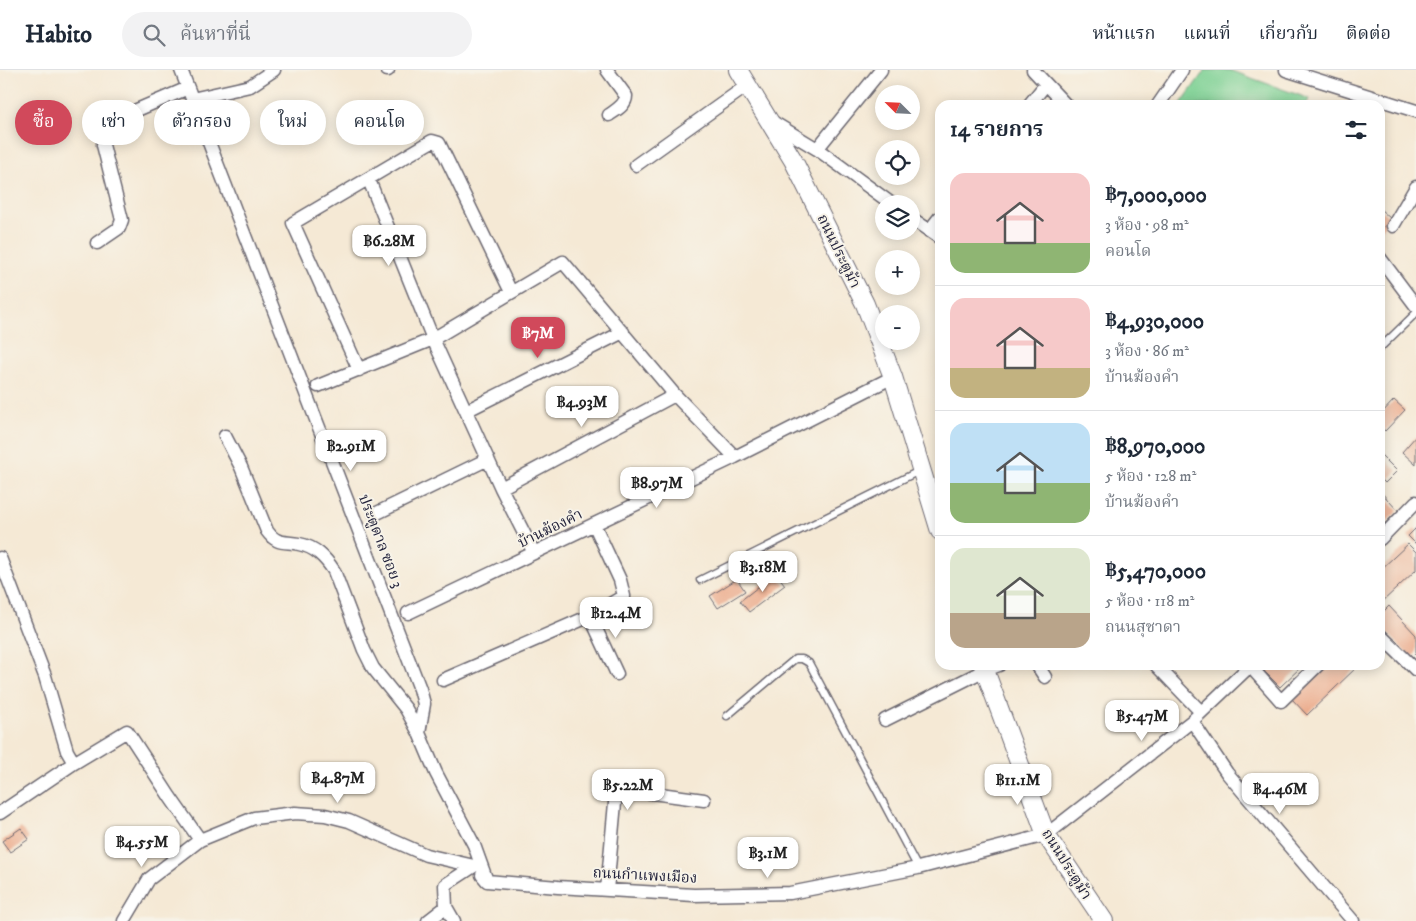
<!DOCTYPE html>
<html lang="th">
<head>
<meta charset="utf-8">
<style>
	:root { --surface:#fff; --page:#f2f2f3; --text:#1f2937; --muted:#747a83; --line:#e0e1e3; --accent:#d1495b }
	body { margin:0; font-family:"IM FELL DW Pica","Noto Serif Thai",serif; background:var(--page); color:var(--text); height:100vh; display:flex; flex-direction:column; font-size:19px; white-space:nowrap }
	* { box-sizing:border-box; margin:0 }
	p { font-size:16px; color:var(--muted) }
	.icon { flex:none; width:28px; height:28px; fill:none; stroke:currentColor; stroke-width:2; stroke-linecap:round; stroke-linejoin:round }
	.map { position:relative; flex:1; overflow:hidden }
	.panel { position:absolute; left:935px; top:30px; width:450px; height:570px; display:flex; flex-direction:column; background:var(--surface); border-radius:15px; box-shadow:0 2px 12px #0003 }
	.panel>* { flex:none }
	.banner { position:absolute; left:15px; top:30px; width:475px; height:45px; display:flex; gap:10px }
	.needle { width:32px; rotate:294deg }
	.fabs { position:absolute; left:875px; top:15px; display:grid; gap:10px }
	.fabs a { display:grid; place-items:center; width:45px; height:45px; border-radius:50%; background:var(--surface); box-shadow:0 2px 12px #0003; font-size:25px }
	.price { position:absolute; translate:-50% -42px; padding:0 11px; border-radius:10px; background:#fff; color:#222; font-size:16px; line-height:32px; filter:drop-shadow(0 1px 2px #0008) }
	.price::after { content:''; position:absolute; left:50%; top:30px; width:15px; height:11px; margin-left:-8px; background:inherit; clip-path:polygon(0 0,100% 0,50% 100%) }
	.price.selected { background:var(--accent); color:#fff }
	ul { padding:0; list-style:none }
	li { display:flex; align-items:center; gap:15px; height:125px; padding:0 15px }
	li+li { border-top:1px solid var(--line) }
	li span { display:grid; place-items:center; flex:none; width:140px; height:100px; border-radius:15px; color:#555 }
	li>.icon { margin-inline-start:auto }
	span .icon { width:60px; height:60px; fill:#fffc; stroke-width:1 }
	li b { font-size:21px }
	h2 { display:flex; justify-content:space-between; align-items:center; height:60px; padding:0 15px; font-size:21px }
	.chip { padding:0 18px; border-radius:22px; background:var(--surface); box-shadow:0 2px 12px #0003; font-size:18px; line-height:45px }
	.chip.selected { background:var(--accent); color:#fff }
	header { display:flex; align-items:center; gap:30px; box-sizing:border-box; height:70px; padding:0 25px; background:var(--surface); border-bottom:1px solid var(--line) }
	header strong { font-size:24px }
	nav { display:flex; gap:28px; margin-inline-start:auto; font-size:18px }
	.search { width:350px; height:45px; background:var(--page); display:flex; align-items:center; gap:12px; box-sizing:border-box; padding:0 18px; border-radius:28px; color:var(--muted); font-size:19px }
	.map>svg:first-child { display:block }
	.green { fill:#7cd093; stroke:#4f7967 }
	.building { fill:#eba989 }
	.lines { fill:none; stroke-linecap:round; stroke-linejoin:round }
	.service-casing { stroke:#6c6871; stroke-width:9 }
	.minor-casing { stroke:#6c6871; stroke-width:15 }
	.secondary-casing { stroke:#6c6871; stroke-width:20 }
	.service { stroke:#fff; stroke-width:6 }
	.minor { stroke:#fff; stroke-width:12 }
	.secondary { stroke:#fff; stroke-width:18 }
	.labels { text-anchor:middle; stroke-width:4; stroke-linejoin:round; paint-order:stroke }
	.street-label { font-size:15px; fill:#22223b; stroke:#f7f3e8 }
</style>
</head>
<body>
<header>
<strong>Habito</strong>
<div class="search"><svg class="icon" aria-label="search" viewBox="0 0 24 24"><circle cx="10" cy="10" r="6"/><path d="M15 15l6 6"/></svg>ค้นหาที่นี่</div>
<nav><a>หน้าแรก</a><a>แผนที่</a><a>เกี่ยวกับ</a><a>ติดต่อ</a></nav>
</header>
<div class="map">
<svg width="1416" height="851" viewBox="0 0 1416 851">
	<rect width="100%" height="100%" fill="#f7f3e8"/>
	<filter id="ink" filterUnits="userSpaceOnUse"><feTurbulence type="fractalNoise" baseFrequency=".02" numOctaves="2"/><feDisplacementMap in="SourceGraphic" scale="10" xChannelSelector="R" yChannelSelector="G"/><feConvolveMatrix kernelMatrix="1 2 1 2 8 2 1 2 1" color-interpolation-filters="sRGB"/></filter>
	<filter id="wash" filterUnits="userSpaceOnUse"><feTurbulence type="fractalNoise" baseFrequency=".0096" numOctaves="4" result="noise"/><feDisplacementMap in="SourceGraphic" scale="20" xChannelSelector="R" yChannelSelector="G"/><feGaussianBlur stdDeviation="1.12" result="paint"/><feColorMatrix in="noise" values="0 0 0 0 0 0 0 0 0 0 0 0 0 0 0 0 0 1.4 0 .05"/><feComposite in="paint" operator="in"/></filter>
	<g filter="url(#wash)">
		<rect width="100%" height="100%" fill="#f5e9d5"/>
		<path class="green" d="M 1205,0 L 1229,0 L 1310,29 L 1305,35 L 1180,35 Z"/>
		<g id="blocks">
			<path class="building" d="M 1380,139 L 1391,149 L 1380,161 Z
				M 1394,330 L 1405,340 L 1385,361 L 1380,356 L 1380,345 Z
				M 1416,366 L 1416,395 L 1402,382 Z
				M 1380,384 L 1397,401 L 1385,413 L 1380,408 Z
				M 1380,421 L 1398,441 L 1380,458 Z
				M 1416,458 L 1416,474 L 1408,466 Z
				M 1408,474 L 1416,482 L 1416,500 L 1380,534 L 1380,500 Z
				M 776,503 L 785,515 L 749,542 L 740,531 Z
				M 737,509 L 745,521 L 718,538 L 710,526 Z
				M 1389,536 L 1416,565 L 1416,583 L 1411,588 L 1380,555 L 1380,545 Z
				M 1270,595 L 1303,595 L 1280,617 L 1264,601 Z
				M 1325,595 L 1359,595 L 1307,645 L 1291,628 Z
				M 21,758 L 29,769 L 10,782 L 2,771 Z"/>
		</g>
	</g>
	<g filter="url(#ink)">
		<use href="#blocks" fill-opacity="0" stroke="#6c6871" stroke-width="1"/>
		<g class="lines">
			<g class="service-casing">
				<path id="service" d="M 1380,278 L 1416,243
					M 700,510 L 921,400
					M 727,646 L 795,589 L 802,589 L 809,593 L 918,798"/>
			</g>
			<g class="minor-casing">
				<path id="minor" d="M 181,0 L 420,619 L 424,634 L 419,663 L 436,703 L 474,775 L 487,811
					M 387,0 L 388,0
					M 607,0 L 626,26 C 626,35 616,40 609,45
					M 1033,0 L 1066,35
					M 1286,0 L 1416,41
					M 192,29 L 250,16 L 274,0
					M 1029,35 L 1046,14
					M 1158,35 L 1182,0
					M 771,51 L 817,79 L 892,134
					M 817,79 L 881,0
					M 636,95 L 748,15
					M 371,115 L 433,269 L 501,418 L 534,483
					M 911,148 L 940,168
					M 1393,156 L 1416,117
					M 929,161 L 940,147
					M 97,173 L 119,158 L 122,150 L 103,75 C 103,66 109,54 116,49 L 188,18
					M 1380,188 L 1416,236
					M 359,300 L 293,153 L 432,71 L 439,73 L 511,222
					M 318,316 L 433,269 L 563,192 L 675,325 L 735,387
					M 466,341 L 623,262
					M 225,366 L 241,397 L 267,461 C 277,475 284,471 299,474 C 315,477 325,487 334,501 L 364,580 L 373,598 L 406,639 L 419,663
					M 501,418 L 675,325
					M 375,444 L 488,389
					M 1380,469 L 1416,432
					M 0,488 L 45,606 L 67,681 L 74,693
					M 408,543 L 735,387 L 893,307
					M 590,546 L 617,604
					M 1380,565 L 1416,600
					M 1037,595 L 1045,607
					M 1156,595 L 1201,642
					M 1250,596 L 1281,631 L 1318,595
					M 443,610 L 590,546 L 624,526 L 620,510 L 594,454
					M 885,650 L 985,600 L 999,595
					M 1192,651 L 1227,703 L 1353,851
					M 0,743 L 74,693 L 127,661 L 170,727 L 200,770
					M 482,805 L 487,811 L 558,817 L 694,825 L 790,823 L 918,798 L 1046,765 L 1192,651 L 1251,595
					M 607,820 L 616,722 L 638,721 L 704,730
					M 446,837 L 454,851
					M 124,851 L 149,809 L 200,770 L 254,748 L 295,743 L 325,745 L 349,751 L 426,785 L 474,796
					M 428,851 L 446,837 L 445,815 L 474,796"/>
			</g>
			<g class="secondary-casing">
				<path id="secondary" d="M 738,0 L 793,90 L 865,234 L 893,307 L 940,461
					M 983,595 L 1046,765 L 1104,851"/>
			</g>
			<use href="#service" class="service"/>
			<use href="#minor" class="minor"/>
			<use href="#secondary" class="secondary"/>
		</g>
	</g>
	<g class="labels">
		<g class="street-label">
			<text transform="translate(839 181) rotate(64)" y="5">ถนนประตูม้า</text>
			<text transform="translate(550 458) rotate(-26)" y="5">บ้านฆ้องคำ</text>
			<text transform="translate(381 471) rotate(69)" y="5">ประตูดาล ซอย 3</text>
			<text transform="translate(1067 794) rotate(58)" y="5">ถนนประตูม้า</text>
			<text transform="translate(645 805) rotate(3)" y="5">ถนนกำแพงเมือง</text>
		</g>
	</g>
</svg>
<div class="fabs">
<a><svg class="needle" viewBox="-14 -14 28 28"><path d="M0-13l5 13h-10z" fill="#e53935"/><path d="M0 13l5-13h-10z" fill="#747a83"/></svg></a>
<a><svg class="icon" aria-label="locate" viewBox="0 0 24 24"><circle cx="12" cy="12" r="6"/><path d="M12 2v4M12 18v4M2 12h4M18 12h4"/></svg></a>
<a><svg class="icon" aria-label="layers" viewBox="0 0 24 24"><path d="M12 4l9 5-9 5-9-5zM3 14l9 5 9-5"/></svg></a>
<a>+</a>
<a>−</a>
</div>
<b class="price" style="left:389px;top:197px">฿6.28M</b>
<b class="price selected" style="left:538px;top:289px">฿7M</b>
<b class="price" style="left:582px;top:358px">฿4.93M</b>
<b class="price" style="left:351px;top:402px">฿2.91M</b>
<b class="price" style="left:657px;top:439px">฿8.97M</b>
<b class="price" style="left:763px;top:523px">฿3.18M</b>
<b class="price" style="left:616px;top:569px">฿12.4M</b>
<b class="price" style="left:1142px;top:672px">฿5.47M</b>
<b class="price" style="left:338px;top:734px">฿4.87M</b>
<b class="price" style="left:1018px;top:736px">฿11.1M</b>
<b class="price" style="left:628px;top:741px">฿5.22M</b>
<b class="price" style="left:1280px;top:745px">฿4.46M</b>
<b class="price" style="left:142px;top:798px">฿4.55M</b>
<b class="price" style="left:768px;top:809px">฿3.1M</b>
<div class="banner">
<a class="chip selected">ซื้อ</a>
<a class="chip">เช่า</a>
<a class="chip">ตัวกรอง</a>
<a class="chip">ใหม่</a>
<a class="chip">คอนโด</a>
</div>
<section class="panel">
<h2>14 รายการ<svg class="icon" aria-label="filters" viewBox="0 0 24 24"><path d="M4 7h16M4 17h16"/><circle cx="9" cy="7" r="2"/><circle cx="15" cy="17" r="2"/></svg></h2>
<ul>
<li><span style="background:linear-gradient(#f6c9c9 70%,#8fb573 0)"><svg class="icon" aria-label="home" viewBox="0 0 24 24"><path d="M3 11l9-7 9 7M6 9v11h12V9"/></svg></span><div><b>฿7,000,000</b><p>3 ห้อง · 98 m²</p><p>คอนโด</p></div></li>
<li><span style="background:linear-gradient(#f6c9c9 70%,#c2b280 0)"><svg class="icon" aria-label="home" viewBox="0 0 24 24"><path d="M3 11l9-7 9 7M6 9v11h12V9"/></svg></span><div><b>฿4,930,000</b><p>3 ห้อง · 86 m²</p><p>บ้านฆ้องคำ</p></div></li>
<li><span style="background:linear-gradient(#bfe0f5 60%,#8fb573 0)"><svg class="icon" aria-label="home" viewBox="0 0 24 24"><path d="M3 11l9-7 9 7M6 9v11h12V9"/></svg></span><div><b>฿8,970,000</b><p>5 ห้อง · 128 m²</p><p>บ้านฆ้องคำ</p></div></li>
<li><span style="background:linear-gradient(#dfe7d0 65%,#b9a48a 0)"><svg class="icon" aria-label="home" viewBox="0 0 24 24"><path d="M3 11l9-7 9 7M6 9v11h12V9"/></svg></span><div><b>฿5,470,000</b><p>5 ห้อง · 118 m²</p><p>ถนนสุชาดา</p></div></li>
</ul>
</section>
</div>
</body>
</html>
